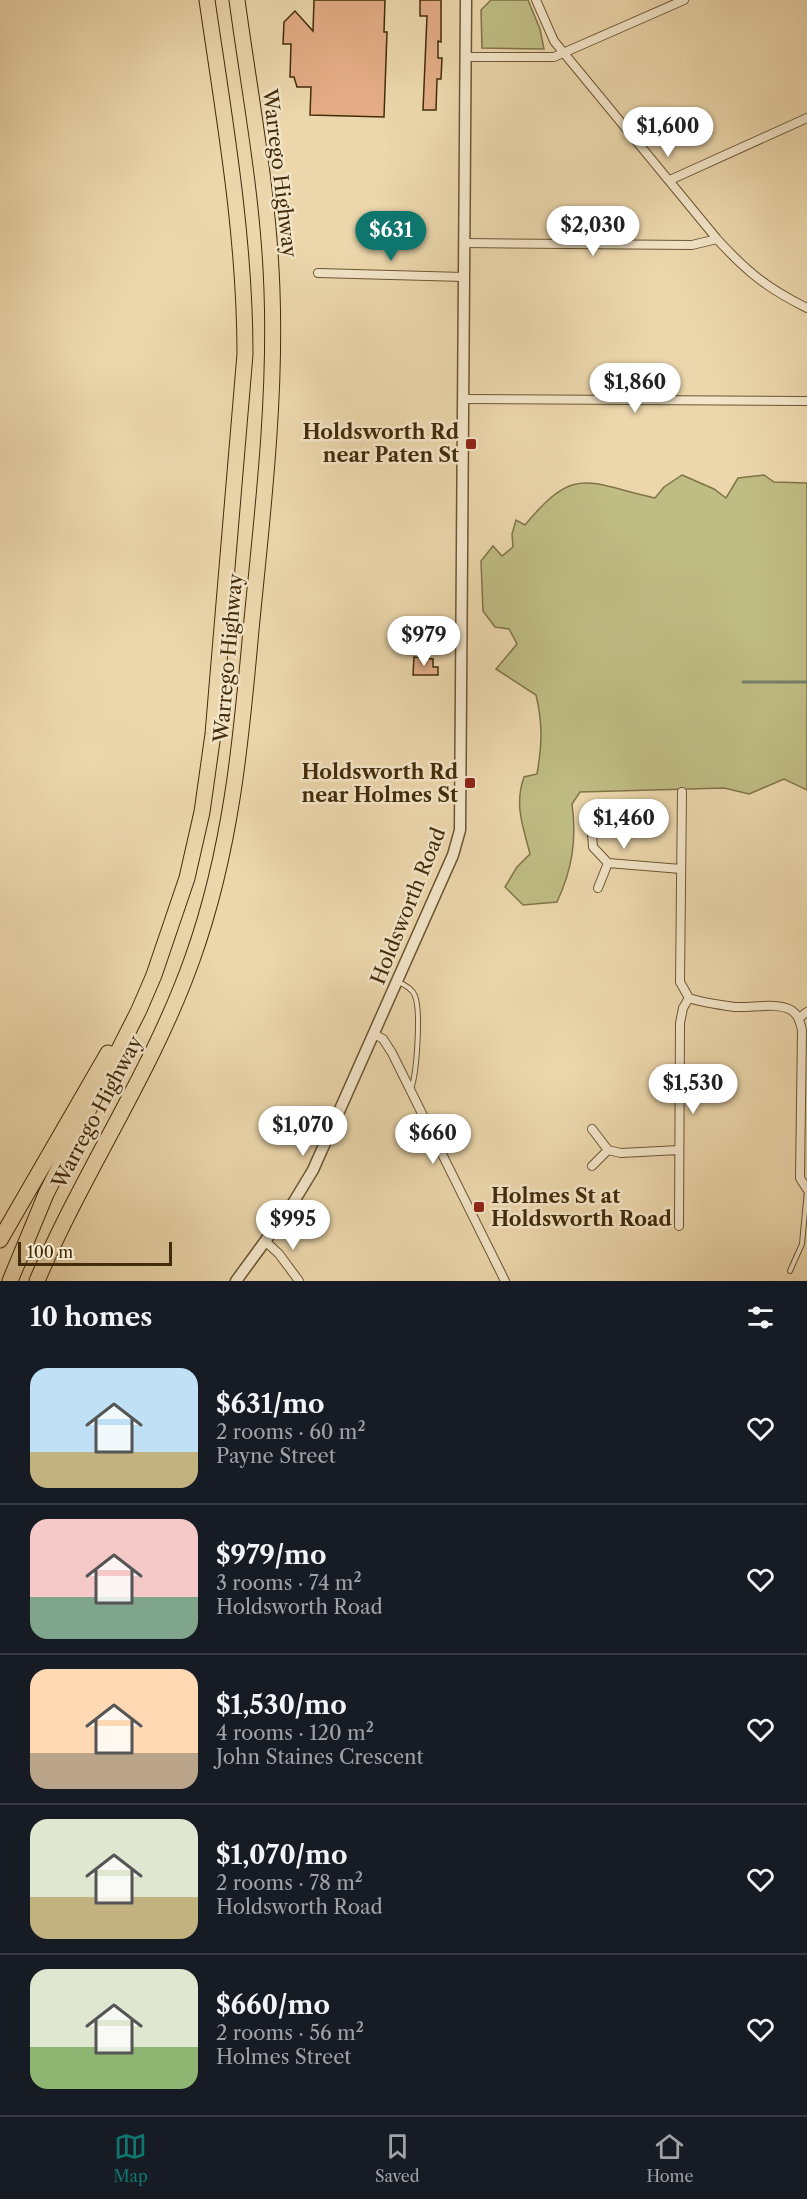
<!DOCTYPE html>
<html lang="en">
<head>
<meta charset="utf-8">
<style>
	:root { --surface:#171b24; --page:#242831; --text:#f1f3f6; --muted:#9ea1a6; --line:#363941; --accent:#0f766e }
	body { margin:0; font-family:"Libre Caslon Text",serif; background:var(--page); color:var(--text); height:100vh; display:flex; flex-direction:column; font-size:22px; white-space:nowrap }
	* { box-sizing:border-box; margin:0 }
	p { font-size:20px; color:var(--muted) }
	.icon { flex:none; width:33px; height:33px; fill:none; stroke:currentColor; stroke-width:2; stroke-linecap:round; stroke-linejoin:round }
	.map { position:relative; height:1281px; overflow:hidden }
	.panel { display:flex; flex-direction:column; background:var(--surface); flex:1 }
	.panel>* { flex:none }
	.scale { position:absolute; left:18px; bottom:15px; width:154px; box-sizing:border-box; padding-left:6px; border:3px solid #422c09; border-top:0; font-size:16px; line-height:21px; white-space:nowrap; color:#422c09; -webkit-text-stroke:4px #f3e5c9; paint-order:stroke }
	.price { position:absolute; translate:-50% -51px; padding:0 14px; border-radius:21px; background:#fff; color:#222; font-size:20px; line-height:39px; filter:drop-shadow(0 2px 3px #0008) }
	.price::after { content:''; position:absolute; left:50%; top:36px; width:18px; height:14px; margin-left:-9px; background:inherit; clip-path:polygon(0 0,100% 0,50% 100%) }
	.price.active { background:var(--accent); color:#fff }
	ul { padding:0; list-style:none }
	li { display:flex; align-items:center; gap:18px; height:150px; padding:0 30px }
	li+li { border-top:2px solid var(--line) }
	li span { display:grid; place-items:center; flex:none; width:168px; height:120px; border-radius:18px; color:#555 }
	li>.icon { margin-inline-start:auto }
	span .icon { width:72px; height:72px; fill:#fffc; stroke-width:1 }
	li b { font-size:26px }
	h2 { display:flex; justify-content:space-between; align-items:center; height:72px; padding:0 30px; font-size:26px }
	.dock { display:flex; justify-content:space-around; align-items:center; height:84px; border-top:2px solid var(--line); background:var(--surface); font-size:16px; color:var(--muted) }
	.dock a { display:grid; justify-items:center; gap:3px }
	.dock .active { color:var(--accent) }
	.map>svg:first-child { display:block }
	.green { fill:#bfbc84; stroke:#807446; stroke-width:1.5 }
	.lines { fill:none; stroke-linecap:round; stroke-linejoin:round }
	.stream { stroke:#76806c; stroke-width:3 }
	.building { fill:#e4ad87; stroke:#422c09; stroke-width:1.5 }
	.service-casing { stroke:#6c5732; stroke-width:6 }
	.minor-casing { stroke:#6c5732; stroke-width:10 }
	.tertiary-casing { stroke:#6c5732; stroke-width:13 }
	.motorway-casing { stroke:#422c09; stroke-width:17 }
	.service { stroke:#f3e5c9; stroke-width:4 }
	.minor { stroke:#f3e5c9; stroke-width:8 }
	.tertiary { stroke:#f3e5c9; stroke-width:10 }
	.motorway { stroke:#ecd7ac; stroke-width:15 }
	.poi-dot { fill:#8f2418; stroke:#f3e5c9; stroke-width:2 }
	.labels { text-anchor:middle; stroke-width:5; stroke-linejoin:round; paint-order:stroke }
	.street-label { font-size:20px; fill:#422c09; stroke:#f3e5c9 }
	.poi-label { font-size:20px; font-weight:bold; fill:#422c09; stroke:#f3e5c9; text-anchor:end }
</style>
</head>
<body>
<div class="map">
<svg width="807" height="1281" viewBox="0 0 807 1281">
	<rect width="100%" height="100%" fill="#ecd7ac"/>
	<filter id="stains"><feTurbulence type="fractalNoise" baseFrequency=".00333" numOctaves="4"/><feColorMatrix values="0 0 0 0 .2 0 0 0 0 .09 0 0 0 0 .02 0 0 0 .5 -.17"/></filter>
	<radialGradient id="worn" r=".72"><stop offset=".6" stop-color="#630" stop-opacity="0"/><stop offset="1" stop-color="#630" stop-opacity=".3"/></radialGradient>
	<path class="green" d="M 491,0 L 528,0 L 540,29 L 544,49 L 482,48 L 481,10 Z
		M 682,475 L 714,489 L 726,498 L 738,478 L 764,475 L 774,482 L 807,483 L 807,790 L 784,779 L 749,794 L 724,788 L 580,792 L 572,804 C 577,840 572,870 557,902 L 523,905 L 505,887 L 517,867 L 530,854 C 523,826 514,805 524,777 L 537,774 C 542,745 543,724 536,695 L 496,669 L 517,644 L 509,629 L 495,627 L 483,611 L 481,561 L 493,546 L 502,556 L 513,547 L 512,534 L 516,520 L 525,525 C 575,464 587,483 655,498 L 664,487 Z"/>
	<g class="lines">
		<path class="stream" d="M 743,682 L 807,682"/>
	</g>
	<path class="building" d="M 314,0 L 385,0 L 384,32 L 387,32 L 384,117 L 310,115 L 311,87 L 297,87 L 294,77 L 290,77 L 291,44 L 283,44 L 284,22 L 295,11 L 313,31 Z
		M 420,0 L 441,0 L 441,42 L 438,41 L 438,58 L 442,58 L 441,79 L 437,79 L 436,110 L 423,110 L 427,16 L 420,16 Z
		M 414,657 L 433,659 L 433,667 L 438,667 L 438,675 L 413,675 Z"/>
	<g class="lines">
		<g class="service-casing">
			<path id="service" d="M 397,981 C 404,985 412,988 415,996 C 421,1011 417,1073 411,1089
				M 790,1271 L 802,1244 L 807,1190"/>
		</g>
		<g class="minor-casing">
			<path id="minor" d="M 536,0 L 554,41 L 717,239 C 747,272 767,288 807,308
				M 465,57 L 554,57 L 684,0
				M 670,180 L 807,118
				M 464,243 L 692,245 L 717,239
				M 318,273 L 464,277
				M 463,399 L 807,401
				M 682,792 L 680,982 L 689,998 C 704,1003 720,1005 735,1007 C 752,1008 777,1002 791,1010 C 798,1014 800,1022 802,1030 L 800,1178 L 807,1189
				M 591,821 L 593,847 L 608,863
				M 598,888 L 608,863 L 681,869
				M 799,1018 L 807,1012
				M 374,1034 L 383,1039 L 392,1053 L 505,1281
				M 608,1150 L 621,1153 L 679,1150
				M 592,1166 L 608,1150 L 592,1129
				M 679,1226 L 680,1023 L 683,1008 L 689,998
				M 265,1241 L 279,1254 L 299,1281"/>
		</g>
		<g class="tertiary-casing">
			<path id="tertiary" d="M 236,1281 L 293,1203 L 313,1170 L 453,855 L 460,830 L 466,0"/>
		</g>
		<g class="motorway-casing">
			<path id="motorway" d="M 0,1240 L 108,1053
				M 10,1281 L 46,1194 L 139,1010 L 154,975 L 187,878 L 202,812 L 213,734 L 245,354 C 245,235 224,117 207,0
				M 37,1281 C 84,1170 153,1071 193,957 C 231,850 241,742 251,630 C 262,517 276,404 272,291 C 269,194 250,96 237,0"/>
		</g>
		<use href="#service" class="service"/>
		<use href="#minor" class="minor"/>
		<use href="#tertiary" class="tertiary"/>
		<use href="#motorway" class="motorway"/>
	</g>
	<g class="poi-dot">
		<rect x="465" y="438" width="12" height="12" rx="3"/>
		<rect x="464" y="777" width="12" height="12" rx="3"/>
		<rect x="473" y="1201" width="12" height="12" rx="3"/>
	</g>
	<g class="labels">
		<g class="street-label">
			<text transform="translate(280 173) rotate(83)" y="7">Warrego Highway</text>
			<text transform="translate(228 658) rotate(-85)" y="7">Warrego Highway</text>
			<text transform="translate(408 906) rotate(-68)" y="7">Holdsworth Road</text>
			<text transform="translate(97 1112) rotate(-62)" y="7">Warrego Highway</text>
		</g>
		<g class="poi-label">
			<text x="459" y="439">Holdsworth Rd<tspan x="459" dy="23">near Paten St</tspan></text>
			<text x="458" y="779">Holdsworth Rd<tspan x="458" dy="23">near Holmes St</tspan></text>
			<text x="491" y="1203" text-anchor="start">Holmes St at<tspan x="491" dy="23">Holdsworth Road</tspan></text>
		</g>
	</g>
	<rect width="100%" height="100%" filter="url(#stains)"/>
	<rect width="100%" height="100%" fill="url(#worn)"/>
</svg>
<div class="scale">100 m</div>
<b class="price" style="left:668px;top:158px">$1,600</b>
<b class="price" style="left:593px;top:257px">$2,030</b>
<b class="price active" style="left:391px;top:262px">$631</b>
<b class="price" style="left:635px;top:414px">$1,860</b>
<b class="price" style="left:424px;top:667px">$979</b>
<b class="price" style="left:624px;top:850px">$1,460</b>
<b class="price" style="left:693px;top:1115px">$1,530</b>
<b class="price" style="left:303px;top:1157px">$1,070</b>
<b class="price" style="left:433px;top:1165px">$660</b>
<b class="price" style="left:293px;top:1251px">$995</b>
</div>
<section class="panel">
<h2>10 homes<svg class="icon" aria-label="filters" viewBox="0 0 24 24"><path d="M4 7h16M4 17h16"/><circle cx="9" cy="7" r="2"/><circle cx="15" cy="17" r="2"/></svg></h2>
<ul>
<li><span style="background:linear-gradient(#bfe0f5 70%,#c2b280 0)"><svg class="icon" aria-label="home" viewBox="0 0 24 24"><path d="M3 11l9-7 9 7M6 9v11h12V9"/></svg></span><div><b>$631/mo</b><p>2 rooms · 60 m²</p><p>Payne Street</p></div><svg class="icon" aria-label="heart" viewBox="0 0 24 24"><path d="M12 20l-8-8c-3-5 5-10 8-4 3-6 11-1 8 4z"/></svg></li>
<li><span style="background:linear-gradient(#f6c9c9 65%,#7fa58c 0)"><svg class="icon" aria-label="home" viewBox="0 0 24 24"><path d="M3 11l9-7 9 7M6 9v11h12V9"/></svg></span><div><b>$979/mo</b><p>3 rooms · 74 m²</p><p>Holdsworth Road</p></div><svg class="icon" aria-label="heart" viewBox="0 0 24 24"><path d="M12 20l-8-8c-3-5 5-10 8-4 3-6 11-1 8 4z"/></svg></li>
<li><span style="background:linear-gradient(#ffd9b3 70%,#b9a48a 0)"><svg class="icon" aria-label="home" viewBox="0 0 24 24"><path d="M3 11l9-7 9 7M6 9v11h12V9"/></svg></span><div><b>$1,530/mo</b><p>4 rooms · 120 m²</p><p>John Staines Crescent</p></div><svg class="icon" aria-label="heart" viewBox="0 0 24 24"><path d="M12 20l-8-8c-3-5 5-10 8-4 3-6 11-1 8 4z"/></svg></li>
<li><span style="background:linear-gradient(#dfe7d0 65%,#c2b280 0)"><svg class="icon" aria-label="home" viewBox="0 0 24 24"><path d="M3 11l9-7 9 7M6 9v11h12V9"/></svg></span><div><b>$1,070/mo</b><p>2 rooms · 78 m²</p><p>Holdsworth Road</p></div><svg class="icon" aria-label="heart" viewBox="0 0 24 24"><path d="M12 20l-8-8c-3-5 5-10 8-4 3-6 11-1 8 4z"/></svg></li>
<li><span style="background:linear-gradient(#dfe7d0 65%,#8fb573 0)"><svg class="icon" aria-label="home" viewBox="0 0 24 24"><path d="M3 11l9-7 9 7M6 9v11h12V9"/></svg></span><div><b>$660/mo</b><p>2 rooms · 56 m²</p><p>Holmes Street</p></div><svg class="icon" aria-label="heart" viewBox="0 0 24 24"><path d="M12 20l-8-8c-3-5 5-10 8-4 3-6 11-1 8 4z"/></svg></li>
</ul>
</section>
<nav class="dock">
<a class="active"><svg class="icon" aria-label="map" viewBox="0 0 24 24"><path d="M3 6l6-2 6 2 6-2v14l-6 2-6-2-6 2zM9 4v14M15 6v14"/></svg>Map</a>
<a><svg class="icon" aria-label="saved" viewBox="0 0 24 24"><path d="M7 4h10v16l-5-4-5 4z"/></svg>Saved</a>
<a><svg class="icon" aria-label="home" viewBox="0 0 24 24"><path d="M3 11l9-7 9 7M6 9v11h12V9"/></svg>Home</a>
</nav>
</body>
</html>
